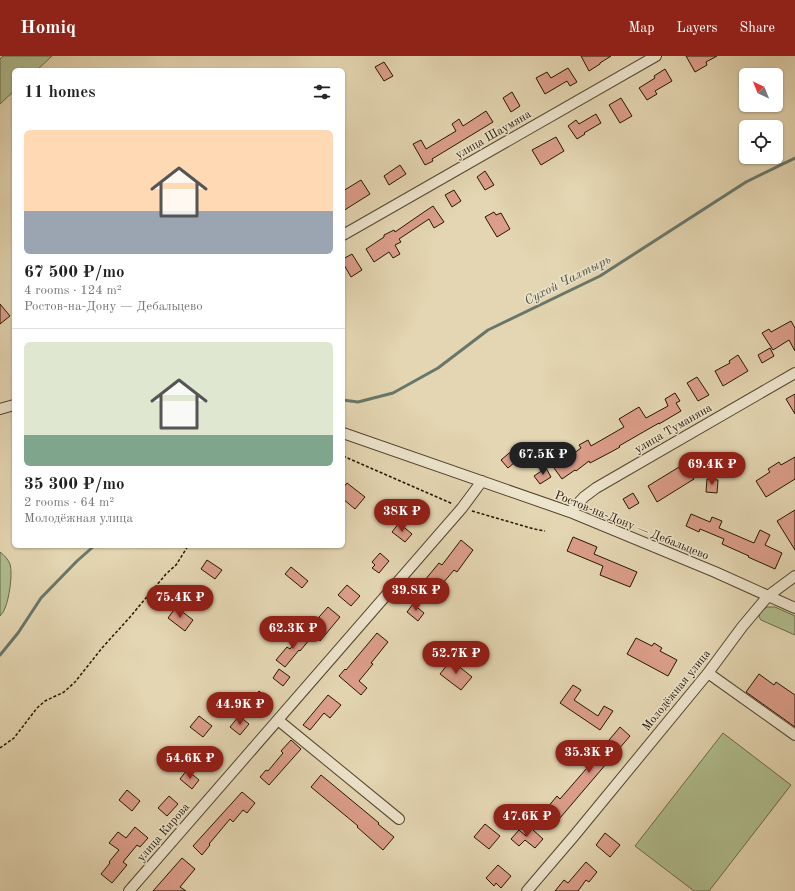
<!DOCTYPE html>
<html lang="en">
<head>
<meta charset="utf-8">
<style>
	:root { --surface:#fff; --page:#f2f2f2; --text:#222; --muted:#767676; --line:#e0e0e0; --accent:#8f2418 }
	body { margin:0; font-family:"Old Standard TT",serif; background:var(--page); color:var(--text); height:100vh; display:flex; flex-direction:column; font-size:15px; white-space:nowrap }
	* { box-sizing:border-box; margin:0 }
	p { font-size:13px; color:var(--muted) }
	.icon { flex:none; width:22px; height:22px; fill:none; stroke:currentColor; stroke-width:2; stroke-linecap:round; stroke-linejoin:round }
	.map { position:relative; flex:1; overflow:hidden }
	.side { position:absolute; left:12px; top:12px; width:333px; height:480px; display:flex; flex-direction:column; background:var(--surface); border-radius:6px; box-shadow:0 1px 3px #0004 }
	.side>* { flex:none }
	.needle { width:26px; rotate:317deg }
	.tools { position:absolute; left:739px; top:12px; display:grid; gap:8px }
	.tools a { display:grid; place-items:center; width:44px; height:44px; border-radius:6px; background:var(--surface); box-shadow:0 1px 3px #0004; font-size:20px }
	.price { position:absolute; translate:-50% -34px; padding:0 9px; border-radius:14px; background:var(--accent); color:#fff; font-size:13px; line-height:26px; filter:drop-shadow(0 1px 2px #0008) }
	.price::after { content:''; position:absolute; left:50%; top:24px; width:12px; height:9px; margin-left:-6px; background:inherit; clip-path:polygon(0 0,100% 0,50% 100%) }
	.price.selected { background:#222; color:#fff }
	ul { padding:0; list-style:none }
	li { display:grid; align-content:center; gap:8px; height:212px; padding:0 12px }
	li+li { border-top:1px solid var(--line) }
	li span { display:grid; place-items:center; height:124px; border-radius:6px; color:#555 }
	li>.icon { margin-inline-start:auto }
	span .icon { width:72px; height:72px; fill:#fffc; stroke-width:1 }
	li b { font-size:17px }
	h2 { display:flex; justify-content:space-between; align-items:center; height:48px; padding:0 12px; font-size:17px }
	header { display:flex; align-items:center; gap:24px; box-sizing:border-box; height:56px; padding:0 20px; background:var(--accent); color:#fff }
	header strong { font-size:19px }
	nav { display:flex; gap:22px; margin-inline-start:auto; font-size:14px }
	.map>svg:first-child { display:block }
	.green { fill:#b0be8f; stroke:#6a6a48 }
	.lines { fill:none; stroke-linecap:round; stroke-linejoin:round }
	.stream { stroke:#68776b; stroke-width:3 }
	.building { fill:#dc9e8a; stroke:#241501 }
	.minor-casing { stroke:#54452d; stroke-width:12 }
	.path { stroke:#241501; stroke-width:1.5; stroke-dasharray:3 2; stroke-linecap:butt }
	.minor { stroke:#ede4cd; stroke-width:10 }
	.labels { text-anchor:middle; stroke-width:3; stroke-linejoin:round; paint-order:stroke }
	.street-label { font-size:12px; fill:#241501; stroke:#ede4cd }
	.water-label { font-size:13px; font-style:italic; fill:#4c4e3f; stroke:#ede4cd }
</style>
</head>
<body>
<header>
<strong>Homiq</strong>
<nav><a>Map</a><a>Layers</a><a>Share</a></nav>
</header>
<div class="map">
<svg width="795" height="835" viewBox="0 0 795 835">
	<rect width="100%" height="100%" fill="#e4d6b2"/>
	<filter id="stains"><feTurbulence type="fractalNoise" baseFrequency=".005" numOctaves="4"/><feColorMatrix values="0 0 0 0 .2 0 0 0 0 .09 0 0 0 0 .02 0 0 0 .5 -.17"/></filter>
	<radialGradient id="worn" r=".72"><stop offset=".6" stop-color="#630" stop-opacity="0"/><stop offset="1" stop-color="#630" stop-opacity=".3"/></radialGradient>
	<path class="green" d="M 3,0 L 52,0 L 37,14 L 14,14 L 14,35 L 0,48 L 0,3 Z
		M 0,496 C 4,499 8,503 10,508 C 13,518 9,543 5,552 C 4,555 2,558 0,560 Z
		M 767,551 L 775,551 L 795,560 L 795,579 L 761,564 L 759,561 L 760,556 Z
		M 723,677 L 791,729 L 709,835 L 694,835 L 635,790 Z"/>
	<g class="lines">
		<path class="stream" d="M 343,344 L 358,346 L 393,337 L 438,312 L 488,274 L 600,220 L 746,126 L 795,102
			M 0,599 L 18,577 L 41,542 L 77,505 L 94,490"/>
	</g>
	<path class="building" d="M 581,0 L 611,0 L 600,7 L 600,8 L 589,15 Z
		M 686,0 L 717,0 L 706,6 L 707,9 L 695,16 Z
		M 384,6 L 393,20 L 384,25 L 375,11 Z
		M 568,12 L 577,26 L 570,30 L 567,25 L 545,38 L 536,22 L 547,16 L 551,22 Z
		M 665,13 L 672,25 L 655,35 L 657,38 L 647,44 L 639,32 L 655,22 L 654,20 Z
		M 512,36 L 520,50 L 511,56 L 503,42 Z
		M 621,42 L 632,60 L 620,67 L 609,49 Z
		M 486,55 L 493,66 L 432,103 L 433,105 L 425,109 L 413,88 L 421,84 L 426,93 L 456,75 L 452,68 L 459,63 L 463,70 Z
		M 596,58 L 601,67 L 584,77 L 585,78 L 577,83 L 568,70 L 576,64 L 579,68 Z
		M 556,81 L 564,95 L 541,109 L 532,94 Z
		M 400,109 L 406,118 L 389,129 L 384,120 Z
		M 485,115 L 494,129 L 485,134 L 477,121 Z
		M 361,124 L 370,138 L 343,155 L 343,135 Z
		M 454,134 L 461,145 L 452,151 L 445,139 Z
		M 433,150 L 444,166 L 434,172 L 429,163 L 399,183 L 401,186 L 395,189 L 400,198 L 393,202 L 389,196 L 374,206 L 366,193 L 384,181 L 384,179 L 394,174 L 395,176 L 424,156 Z
		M 494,156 L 496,159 L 501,157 L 510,173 L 497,181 L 485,161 Z
		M 352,198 L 362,214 L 351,221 L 343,207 L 343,203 Z
		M 0,248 L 10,260 L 0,268 Z
		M 791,265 L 795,272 L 795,295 L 789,284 L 773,294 L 762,277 L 769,273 L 771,276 Z
		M 770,292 L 774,300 L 762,307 L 758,299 Z
		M 738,299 L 748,315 L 723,330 L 715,315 L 730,307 L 729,305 Z
		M 697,321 L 709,339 L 698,345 L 687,327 Z
		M 675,337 L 680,345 L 676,347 L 681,355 L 659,368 L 659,367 L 645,375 L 619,390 L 620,391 L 611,396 L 590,407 L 589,405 L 576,415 L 575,414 L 562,423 L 554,412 L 581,392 L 579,389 L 588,384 L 591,390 L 624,371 L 619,363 L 639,351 L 646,362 L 668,350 L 665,343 Z
		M 795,338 L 795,358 L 786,343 Z
		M 514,393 L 521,401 L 508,412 L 501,404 Z
		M 795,401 L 795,423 L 766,441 L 756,425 L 770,416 L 768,413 L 779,406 L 781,409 Z
		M 684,408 L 694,423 L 657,446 L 648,430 Z
		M 546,412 L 551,421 L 540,428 L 534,420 Z
		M 707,423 L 718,424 L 717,437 L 706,436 Z
		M 347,427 L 365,441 L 355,453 L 343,443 L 343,432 Z
		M 633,437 L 639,447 L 629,453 L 623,443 Z
		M 795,454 L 795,494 L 777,465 Z
		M 691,458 L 710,466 L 712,461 L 722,465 L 719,472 L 754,487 L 760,474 L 770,479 L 765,489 L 782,497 L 775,513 L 748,501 L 749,500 L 722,488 L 724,483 L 700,473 L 699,476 L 686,470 Z
		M 399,467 L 412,478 L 405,486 L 392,476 Z
		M 573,481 L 597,491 L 594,498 L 637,516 L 630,531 L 600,519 L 603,510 L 567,495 Z
		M 461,484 L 473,494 L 457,516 L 454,514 L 443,527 L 436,522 L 421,541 L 415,536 L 439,507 L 442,509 Z
		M 380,497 L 389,505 L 379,517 L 372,512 L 375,509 L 372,506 Z
		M 207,504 L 222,514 L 215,523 L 201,513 Z
		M 291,511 L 308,525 L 302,532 L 285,518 Z
		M 347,529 L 360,540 L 351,550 L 338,539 Z
		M 413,548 L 424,557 L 418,565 L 407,556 Z
		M 176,551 L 193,564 L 185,575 L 168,562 Z
		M 328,551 L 340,561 L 320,585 L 309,576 L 320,563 L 319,561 Z
		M 302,577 L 310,583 L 300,595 L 299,594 L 285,611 L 276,604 L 287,591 L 290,593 Z
		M 377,577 L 388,586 L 371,607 L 373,608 L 359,625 L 367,632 L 361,639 L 339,620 L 345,613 L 346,614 Z
		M 636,582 L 652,590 L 654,587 L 662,592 L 660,595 L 677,604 L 668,620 L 627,598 Z
		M 451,604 L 472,621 L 461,634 L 440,618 Z
		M 279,613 L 290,621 L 283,630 L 273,622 Z
		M 759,618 L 774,629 L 776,626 L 795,639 L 795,671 L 746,636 Z
		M 573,629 L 581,634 L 574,644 L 598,660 L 604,650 L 613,655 L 600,674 L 560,647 Z
		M 259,635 L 269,643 L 263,651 L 253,643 Z
		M 328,639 L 341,649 L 330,662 L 324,657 L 310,674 L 303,669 Z
		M 199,660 L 212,670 L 203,681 L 190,671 Z
		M 239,660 L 249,668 L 240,679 L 230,671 Z
		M 620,671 L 630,680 L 560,762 L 547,752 L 557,740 L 560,743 L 600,697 L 599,696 Z
		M 291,684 L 301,693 L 269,729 L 260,721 L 266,714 L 268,715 L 283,697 L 281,695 Z
		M 206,693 L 219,703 L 211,712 L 199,702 Z
		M 187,714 L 199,724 L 192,733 L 180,723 Z
		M 321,719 L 379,767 L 378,768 L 394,781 L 383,794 L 357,771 L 358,770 L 311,731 Z
		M 127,734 L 140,745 L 132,755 L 119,744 Z
		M 242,736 L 255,747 L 247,757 L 243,754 L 233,766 L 230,763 L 209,788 L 210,789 L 202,799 L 193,790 Z
		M 169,740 L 178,748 L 167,760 L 158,752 Z
		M 485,768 L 500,780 L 489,793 L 474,781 Z
		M 135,771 L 148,782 L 140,791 L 137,789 L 123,806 L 127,809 L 112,827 L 101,818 L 110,807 L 109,806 L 119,794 L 109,787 L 118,776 L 126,782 Z
		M 532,773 L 543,783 L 535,792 L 525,784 L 519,790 L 511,783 L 519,774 L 526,780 Z
		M 605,777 L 620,789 L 610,801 L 596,789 Z
		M 182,802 L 195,813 L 180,831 L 186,835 L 153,835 Z
		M 586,806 L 597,816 L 589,826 L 586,824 L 578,835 L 555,835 L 564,824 L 568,827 Z
		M 498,809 L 511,820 L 501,832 L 496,827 L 494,830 L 486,822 Z"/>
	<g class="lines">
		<g class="minor-casing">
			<path id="minor" d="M 343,179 L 656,0
				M 0,353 L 14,349
				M 343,377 L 570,456 L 715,516 L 795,552
				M 570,456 L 584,441 L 596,432 L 795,317
				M 708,617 L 795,679
				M 278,664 L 399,763
				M 129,835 L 462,452 L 482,425
				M 527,835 L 574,780 L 708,617 L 742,571 L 768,540 L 795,520"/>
		</g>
		<path class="path" d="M 343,400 L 453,448
			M 472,455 L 534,473 L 545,475
			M 0,692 L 14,682 L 37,652 L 45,645 L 64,636 L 75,626 L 102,592 L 130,561 L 166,518 L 176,509 L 188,490"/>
		<use href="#minor" class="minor"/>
	</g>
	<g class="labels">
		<g class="street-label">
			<text transform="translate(493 78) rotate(-30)" y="4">улица Шаумяна</text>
			<text transform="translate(673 372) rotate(-30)" y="4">улица Туманяна</text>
			<text transform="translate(632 469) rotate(22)" y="4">Ростов-на-Дону — Дебальцево</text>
			<text transform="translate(676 634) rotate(-51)" y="4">Молодёжная улица</text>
			<text transform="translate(163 776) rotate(-49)" y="4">улица Кирова</text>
		</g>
		<g class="water-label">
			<text transform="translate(567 223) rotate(-27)" y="5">Сухой Чалтырь</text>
		</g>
	</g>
	<rect width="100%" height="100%" filter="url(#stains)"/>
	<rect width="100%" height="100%" fill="url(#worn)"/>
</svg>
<div class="tools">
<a><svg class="needle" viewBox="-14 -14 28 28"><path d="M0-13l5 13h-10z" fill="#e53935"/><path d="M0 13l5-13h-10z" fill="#767676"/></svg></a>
<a><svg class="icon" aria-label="locate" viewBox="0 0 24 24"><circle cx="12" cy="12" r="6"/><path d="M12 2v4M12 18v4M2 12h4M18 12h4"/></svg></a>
</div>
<b class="price selected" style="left:543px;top:420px">67.5K ₽</b>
<b class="price" style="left:712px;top:430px">69.4K ₽</b>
<b class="price" style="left:402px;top:477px">38K ₽</b>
<b class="price" style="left:416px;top:556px">39.8K ₽</b>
<b class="price" style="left:180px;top:563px">75.4K ₽</b>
<b class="price" style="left:293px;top:594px">62.3K ₽</b>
<b class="price" style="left:456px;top:619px">52.7K ₽</b>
<b class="price" style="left:240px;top:670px">44.9K ₽</b>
<b class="price" style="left:589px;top:718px">35.3K ₽</b>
<b class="price" style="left:190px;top:724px">54.6K ₽</b>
<b class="price" style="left:527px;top:782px">47.6K ₽</b>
<section class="side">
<h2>11 homes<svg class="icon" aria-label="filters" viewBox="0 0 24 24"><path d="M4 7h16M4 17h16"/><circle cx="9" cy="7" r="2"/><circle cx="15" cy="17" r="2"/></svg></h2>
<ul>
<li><span style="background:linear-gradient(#ffd9b3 65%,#9aa5b1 0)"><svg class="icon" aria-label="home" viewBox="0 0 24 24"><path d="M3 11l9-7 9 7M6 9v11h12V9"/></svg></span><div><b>67 500 ₽/mo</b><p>4 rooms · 124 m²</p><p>Ростов-на-Дону — Дебальцево</p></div></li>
<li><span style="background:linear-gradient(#dfe7d0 75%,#7fa58c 0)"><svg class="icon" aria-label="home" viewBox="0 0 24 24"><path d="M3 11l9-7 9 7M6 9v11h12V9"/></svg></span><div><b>35 300 ₽/mo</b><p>2 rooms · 64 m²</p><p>Молодёжная улица</p></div></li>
</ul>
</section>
</div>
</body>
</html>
